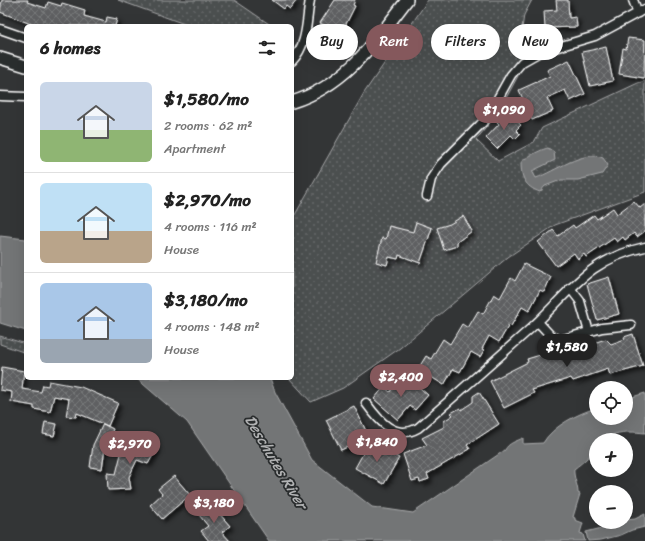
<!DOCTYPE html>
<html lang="en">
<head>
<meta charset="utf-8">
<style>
	:root { --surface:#fff; --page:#f2f2f2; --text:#222; --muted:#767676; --line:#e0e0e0; --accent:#85585c }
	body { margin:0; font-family:Sriracha,sans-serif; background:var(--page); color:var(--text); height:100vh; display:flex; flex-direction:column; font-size:15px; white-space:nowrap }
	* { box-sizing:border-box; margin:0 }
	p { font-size:13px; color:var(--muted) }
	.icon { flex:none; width:22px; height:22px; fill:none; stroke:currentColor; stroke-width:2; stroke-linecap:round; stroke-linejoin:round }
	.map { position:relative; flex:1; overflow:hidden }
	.panel { position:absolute; left:24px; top:24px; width:270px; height:356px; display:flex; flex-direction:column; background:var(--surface); border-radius:6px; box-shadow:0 4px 16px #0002 }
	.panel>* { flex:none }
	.banner { position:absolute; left:306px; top:24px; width:279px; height:36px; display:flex; gap:8px }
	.tools { position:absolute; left:589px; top:381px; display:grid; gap:8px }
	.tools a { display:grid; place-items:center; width:44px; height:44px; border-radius:50%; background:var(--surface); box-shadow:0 4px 16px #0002; font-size:20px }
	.price { position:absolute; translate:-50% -34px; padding:0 9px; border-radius:14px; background:var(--accent); color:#fff; font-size:13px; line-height:26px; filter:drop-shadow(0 1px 2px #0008) }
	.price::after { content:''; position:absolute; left:50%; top:24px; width:12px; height:9px; margin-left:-6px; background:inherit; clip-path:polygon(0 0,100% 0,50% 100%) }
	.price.current { background:#222; color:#fff }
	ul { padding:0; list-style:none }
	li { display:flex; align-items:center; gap:12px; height:100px; padding:0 16px }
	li+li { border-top:1px solid var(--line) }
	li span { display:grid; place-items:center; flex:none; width:112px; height:80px; border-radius:6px; color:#555 }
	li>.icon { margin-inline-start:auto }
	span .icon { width:48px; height:48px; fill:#fffc; stroke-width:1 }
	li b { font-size:17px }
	h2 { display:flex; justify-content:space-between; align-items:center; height:48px; padding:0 16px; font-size:17px }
	.chip { padding:0 14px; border-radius:18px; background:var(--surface); box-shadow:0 4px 16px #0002; font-size:14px; line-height:36px }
	.chip.current { background:var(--accent); color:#fff }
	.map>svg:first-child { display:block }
	.grass { fill:url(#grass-dots); stroke:#a6a7a8 }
	.water { fill:#737576; stroke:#abacad }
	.building { fill:url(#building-cross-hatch); stroke:#fff; filter:url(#shadow) }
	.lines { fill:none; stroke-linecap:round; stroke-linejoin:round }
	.street-casing { stroke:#fff; stroke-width:11 }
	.secondary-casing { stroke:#fff; stroke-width:14 }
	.street { stroke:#2a2d2e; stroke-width:8 }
	.secondary { stroke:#2a2d2e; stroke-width:11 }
	.labels { text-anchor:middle; stroke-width:3.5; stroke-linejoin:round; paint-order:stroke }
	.water-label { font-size:15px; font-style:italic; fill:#b2b3b4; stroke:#2a2d2e }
</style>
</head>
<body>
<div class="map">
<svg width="645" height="541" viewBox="0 0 645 541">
	<defs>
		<pattern id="grass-dots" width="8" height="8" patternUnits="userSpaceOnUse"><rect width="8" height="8" fill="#4c4f50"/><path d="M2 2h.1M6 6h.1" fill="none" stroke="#67696a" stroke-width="1.8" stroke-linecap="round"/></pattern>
		<pattern id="building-cross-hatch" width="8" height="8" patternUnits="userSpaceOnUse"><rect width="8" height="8" fill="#5f6162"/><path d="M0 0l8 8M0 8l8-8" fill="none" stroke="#77797a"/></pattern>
		<filter id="shadow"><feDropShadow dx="3.5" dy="3.5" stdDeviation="2" flood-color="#0009"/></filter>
	</defs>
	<rect width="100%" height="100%" fill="#333536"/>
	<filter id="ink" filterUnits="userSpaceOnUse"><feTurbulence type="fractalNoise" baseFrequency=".025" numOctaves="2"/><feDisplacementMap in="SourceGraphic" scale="8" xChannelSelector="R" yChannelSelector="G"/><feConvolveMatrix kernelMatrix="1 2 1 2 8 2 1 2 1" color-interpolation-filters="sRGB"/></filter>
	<g filter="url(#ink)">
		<path class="grass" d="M 118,0 L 234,0 L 272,26 L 190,26 Z
			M 428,0 L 532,0 L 524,15 L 521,35 L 518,76 L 498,113 L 476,140 L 498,161 L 534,142 L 542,128 L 638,83 L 645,81 L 645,192 L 555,225 L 508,257 L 400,348 L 343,388 L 311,402 L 289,378 L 292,378 L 292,220 L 364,93 Z
			M 0,336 L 26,344 L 26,353 L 0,344 Z"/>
		<path class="water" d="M 548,148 L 554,152 L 555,160 L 532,171 L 536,178 C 554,172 584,149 603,158 L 608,165 L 602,174 L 578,180 L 561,180 L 545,186 L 540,192 C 525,187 521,177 521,163 C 522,159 542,149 548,148 Z
			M 0,236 L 26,239 L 26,331 L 0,323 Z
			M 136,378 L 270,378 L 275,392 L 312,460 L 372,507 L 413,513 L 505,450 C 508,443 517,441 523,438 L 523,444 L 543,443 C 553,426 577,414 596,408 L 596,418 L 626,418 L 626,399 L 645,393 L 645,433 C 635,432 625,431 615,434 C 608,436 603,440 596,440 C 596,453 583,462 574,469 C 573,477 578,485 578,493 L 580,494 L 573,517 L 575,518 L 575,520 L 583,523 L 580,533 L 583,534 L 585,541 L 269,541 L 187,422 Z
			M 645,514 L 645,527 L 632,530 L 621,535 L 601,540 L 588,541 L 586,532 L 626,522 L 627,520 L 635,519 Z"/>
		<path class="building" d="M 2,0 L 28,0 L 27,2 L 46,8 L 48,2 L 61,6 L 62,3 L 85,10 L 84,16 L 106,22 L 107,17 L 117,19 L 115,26 L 36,26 L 0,12 Z
			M 272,0 L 297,0 L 290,9 L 286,6 L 284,9 Z
			M 335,0 L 355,0 L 353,5 L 355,6 L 339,38 L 331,34 L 333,30 L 320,23 Z
			M 556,0 L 568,0 L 569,18 L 576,17 L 577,27 L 545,28 L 544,11 L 557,10 Z
			M 628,38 L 645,40 L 644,78 L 619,74 L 623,48 L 626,49 Z
			M 606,47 L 613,81 L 590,86 L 582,52 Z
			M 569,60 L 585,94 L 570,101 L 565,90 L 547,98 L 553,111 L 532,120 L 519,90 L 550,76 L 547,70 Z
			M 509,114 L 521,125 L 516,130 L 520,134 L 515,139 L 511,135 L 497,149 L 486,138 L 499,124 L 497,122 L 501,117 L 504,119 Z
			M 634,201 L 640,208 L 645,204 L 645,231 L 637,237 L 634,233 L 625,240 L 623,237 L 617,242 L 614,238 L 586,257 L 584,254 L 578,259 L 574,253 L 556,266 L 538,242 L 553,230 L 558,236 L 573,225 L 575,228 L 594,215 L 597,219 L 613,208 L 617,214 Z
			M 463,216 L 472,231 L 457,242 L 457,246 L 444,250 L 437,228 L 450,224 Z
			M 416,222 L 432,228 L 420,263 L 399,255 L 398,259 L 389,257 L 387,265 L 376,262 L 382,238 L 386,239 L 389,226 L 413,232 Z
			M 524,264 L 551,277 L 544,292 L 540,290 L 529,311 L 522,307 L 511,326 L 509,325 L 499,342 L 489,336 L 482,349 L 484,350 L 480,357 L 471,352 L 460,372 L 453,369 L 444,385 L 418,369 L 426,356 L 431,359 L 443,339 L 450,344 L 462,324 L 468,328 L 478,311 L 483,314 L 494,294 L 500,298 L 511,278 L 515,281 Z
			M 609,277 L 619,314 L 597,320 L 587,284 Z
			M 633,334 L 643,366 L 610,375 L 608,369 L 573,381 L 571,378 L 532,390 L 534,393 L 504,408 L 490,381 L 528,362 L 527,359 L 560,349 L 561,353 L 606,339 L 611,344 L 625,339 L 624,337 Z
			M 2,367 L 24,371 L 22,389 L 41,392 L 43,385 L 48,386 L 49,381 L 81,387 L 118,403 L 108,426 L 77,413 L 76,417 L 66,416 L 69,399 L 54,396 L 50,412 L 34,409 L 34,406 L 11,402 L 12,392 L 0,390 Z
			M 405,375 L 428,395 L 415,410 L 410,406 L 398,420 L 374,399 L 384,387 L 390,392 Z
			M 479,392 L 499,424 L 467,445 L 470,449 L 427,474 L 429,479 L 420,482 L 419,479 L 412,481 L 403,454 L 427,445 L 422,438 L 444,427 L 444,421 L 453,415 L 451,413 L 460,408 L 461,410 L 473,402 L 473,396 Z
			M 354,406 L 369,437 L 341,450 L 326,420 Z
			M 45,422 L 57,424 L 54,436 L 43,434 Z
			M 103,424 L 113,429 L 105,448 L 102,469 L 90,467 L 93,445 Z
			M 139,438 L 157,448 L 148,464 L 137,460 L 129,477 L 131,489 L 108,490 L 107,473 L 116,474 L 122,450 L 132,453 Z
			M 370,441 L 399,458 L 384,484 L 355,468 Z
			M 174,476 L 190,495 L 162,519 L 150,505 L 162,494 L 158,489 Z
			M 215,502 L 222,510 L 219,513 L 230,526 L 222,532 L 230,541 L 209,541 L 201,531 L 208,526 L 199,515 Z"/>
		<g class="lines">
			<g class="street-casing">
				<path id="street" d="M 633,0 L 638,13
					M 0,29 L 26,38
					M 292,61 C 308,44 306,22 310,0
					M 0,96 L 26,97
					M 427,196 L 431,179 L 441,164 L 487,118 L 511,75 L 522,62 L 538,53 L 595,36 L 645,9
					M 570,288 L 580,301 L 589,332
					M 538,322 L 551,336 L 560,340 L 602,328 L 631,325
					M 366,403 C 379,421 395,441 418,428 C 456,395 493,362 530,329 C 571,292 586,260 645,247"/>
			</g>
			<g class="secondary-casing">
				<path id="secondary" d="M 0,58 L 26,66
					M 292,102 C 345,86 375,42 407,0"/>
			</g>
			<use href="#street" class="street"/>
			<use href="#secondary" class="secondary"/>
		</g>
	</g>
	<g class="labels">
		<g class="water-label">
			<text transform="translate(276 462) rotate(59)" y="5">Deschutes River</text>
		</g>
	</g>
</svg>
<div class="tools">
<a><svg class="icon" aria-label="locate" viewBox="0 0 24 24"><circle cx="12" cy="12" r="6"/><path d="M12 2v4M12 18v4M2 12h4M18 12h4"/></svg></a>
<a>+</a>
<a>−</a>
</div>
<b class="price" style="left:504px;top:131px">$1,090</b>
<b class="price current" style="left:567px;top:368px">$1,580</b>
<b class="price" style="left:401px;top:398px">$2,400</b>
<b class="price" style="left:377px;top:463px">$1,840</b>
<b class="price" style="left:130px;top:465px">$2,970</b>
<b class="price" style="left:214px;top:524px">$3,180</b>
<div class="banner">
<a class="chip">Buy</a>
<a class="chip current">Rent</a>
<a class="chip">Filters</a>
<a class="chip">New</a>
</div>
<section class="panel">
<h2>6 homes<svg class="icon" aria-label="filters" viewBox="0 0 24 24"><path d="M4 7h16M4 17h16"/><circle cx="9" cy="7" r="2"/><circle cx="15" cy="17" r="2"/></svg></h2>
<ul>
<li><span style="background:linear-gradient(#c9d6e8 60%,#8fb573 0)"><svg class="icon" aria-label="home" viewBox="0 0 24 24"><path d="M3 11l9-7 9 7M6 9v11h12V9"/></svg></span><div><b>$1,580/mo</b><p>2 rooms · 62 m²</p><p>Apartment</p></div></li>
<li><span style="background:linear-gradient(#bfe0f5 60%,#b9a48a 0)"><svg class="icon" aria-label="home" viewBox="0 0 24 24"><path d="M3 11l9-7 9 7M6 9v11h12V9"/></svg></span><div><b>$2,970/mo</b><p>4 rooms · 116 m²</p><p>House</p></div></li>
<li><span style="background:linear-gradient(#a9c7e8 70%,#9aa5b1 0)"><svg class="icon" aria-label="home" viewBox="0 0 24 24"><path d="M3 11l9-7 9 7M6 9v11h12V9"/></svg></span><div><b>$3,180/mo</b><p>4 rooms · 148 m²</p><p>House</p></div></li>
</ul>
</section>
</div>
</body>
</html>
